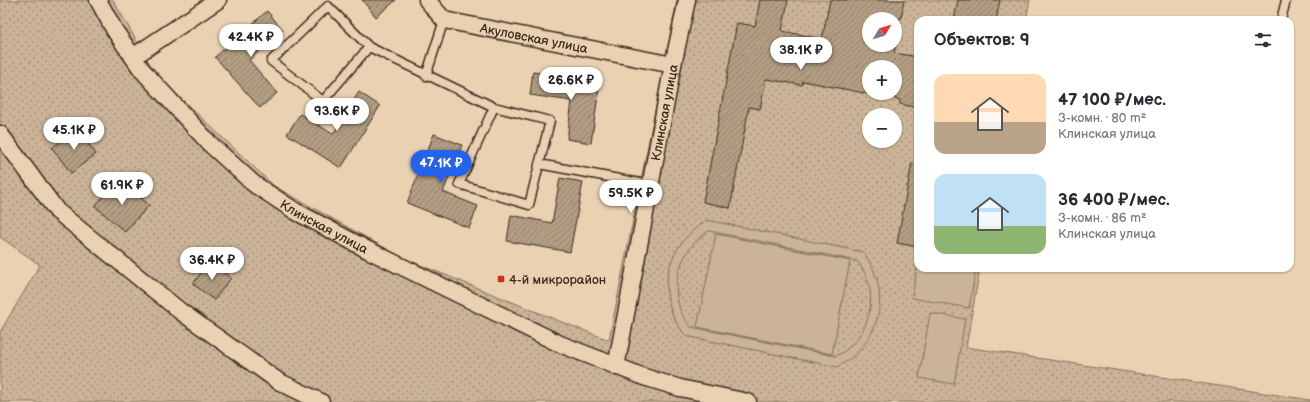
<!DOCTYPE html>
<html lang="ru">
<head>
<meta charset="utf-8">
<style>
	:root { --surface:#fff; --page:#f7f7f7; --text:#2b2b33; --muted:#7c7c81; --accent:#2563eb }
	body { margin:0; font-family:"Balsamiq Sans",sans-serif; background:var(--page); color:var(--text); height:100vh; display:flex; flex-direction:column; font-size:15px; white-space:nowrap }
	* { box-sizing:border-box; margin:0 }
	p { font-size:13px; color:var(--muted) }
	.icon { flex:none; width:22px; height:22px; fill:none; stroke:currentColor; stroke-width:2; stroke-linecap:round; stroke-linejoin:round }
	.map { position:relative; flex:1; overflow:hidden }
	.drawer { position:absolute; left:914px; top:16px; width:380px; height:256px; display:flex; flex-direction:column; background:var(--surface); border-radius:12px; box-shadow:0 1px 3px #0004 }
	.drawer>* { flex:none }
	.needle { width:26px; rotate:52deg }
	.fabs { position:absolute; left:862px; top:12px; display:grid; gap:8px }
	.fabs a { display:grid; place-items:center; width:40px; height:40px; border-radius:50%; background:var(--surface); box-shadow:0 1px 3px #0004; font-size:20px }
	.price { position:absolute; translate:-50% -34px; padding:0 9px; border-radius:14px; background:#fff; color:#222; font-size:13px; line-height:26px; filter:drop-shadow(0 1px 2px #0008) }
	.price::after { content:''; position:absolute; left:50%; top:24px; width:12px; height:9px; margin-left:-6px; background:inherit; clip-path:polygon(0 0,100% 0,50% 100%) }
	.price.current { background:var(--accent); color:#fff }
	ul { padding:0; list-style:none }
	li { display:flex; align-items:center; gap:12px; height:100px; padding:0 20px }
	li span { display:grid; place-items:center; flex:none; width:112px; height:80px; border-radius:12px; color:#555 }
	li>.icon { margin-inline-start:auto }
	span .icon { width:48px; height:48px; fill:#fffc; stroke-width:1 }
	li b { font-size:17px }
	h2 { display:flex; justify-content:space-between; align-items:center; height:48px; padding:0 20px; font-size:17px }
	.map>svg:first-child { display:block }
	.grass { fill:url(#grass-dots); stroke:#826e5a; fill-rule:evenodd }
	.garden { fill:#cab397; stroke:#826e5a; fill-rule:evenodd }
	.building { fill:url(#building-hatch); stroke:#3b2a1e }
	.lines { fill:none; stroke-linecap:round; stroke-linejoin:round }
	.lane-casing { stroke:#3b2a1e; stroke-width:11 }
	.street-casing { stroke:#3b2a1e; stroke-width:19 }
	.lane { stroke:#e9d1b1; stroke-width:8 }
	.street { stroke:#e9d1b1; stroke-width:16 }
	.poi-dot { fill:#c8321e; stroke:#e9d1b1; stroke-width:1.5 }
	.labels { text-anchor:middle; stroke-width:3.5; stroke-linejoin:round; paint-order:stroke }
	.street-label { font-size:13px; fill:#3b2a1e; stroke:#e9d1b1 }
	.poi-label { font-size:13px; fill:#3b2a1e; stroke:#e9d1b1; text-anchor:start }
</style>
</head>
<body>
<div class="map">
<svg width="1310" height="402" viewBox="0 0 1310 402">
	<defs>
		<pattern id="grass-dots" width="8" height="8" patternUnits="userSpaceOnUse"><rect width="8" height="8" fill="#cab397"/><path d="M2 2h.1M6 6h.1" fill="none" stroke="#a5927b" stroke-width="1.8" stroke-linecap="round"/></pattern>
		<pattern id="building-hatch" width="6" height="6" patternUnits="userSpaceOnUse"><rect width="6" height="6" fill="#b39e84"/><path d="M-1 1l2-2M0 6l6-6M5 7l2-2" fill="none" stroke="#93816b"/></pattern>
	</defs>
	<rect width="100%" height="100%" fill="#e9d1b1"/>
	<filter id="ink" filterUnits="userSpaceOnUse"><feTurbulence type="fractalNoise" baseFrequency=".025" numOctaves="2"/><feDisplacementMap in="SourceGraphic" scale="8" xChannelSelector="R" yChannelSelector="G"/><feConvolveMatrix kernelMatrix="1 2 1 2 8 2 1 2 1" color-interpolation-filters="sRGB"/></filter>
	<g filter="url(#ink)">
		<path class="grass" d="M 0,0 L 113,0 L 157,76 L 274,186 L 403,258 L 564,323 L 609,340 L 677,0 L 1030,0 L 1026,20 L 918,20 L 918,268 L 980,268 L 966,347 L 1310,400 L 1310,402 L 0,402 L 0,332 L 40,265 L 0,237 ZM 869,19 L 895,19 L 895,45 L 869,45 ZM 869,67 L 895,67 L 895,93 L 869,93 ZM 869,115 L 895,115 L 895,141 L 869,141 Z"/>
		<path class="garden" d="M 707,220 L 863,252 C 893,291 881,344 837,367 L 686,336 C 653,297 664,247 707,220 ZM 709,231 L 857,261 C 882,291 871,339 836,356 L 691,327 C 664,298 677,250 709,231 Z
			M 716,234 L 850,261 L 832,354 L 697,327 Z
			M 918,261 L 918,268 L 976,269 L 969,308 L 912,298 Z
			M 930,313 L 965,319 L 954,384 L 919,378 Z"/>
		<path class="building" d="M 362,0 L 396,0 L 376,17 Z
			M 760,0 L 788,0 L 782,31 L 822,39 L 830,0 L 904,0 L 901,19 L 869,19 L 869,45 L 896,45 L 894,53 L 918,57 L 918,108 L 900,104 L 900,100 L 895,99 L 895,67 L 869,67 L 869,94 L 803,81 L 802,85 L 766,79 L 760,109 L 749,107 L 730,208 L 703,202 L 737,23 L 755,26 Z
			M 958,0 L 1000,0 L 996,20 L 954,20 Z
			M 267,11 L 283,30 L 249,60 L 277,93 L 260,108 L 215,57 Z
			M 533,72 L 600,82 L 591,143 L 567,139 L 572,101 L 530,95 Z
			M 359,92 L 380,106 L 341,168 L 287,134 L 300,114 L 333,134 Z
			M 76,129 L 96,154 L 71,173 L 52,148 Z
			M 434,134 L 462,145 L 443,192 L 478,206 L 469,228 L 407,203 Z
			M 912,163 L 918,164 L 918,247 L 897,243 Z
			M 560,178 L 583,182 L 570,252 L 507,241 L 511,215 L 552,223 Z
			M 119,179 L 149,205 L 125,232 L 95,206 Z
			M 209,262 L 231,278 L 214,300 L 193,284 Z"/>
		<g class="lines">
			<g class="lane-casing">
				<path id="lane" d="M 1281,20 L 1286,0
					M 369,47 L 328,6 L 271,61 L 323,101 L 369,47 L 494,107 L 550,121 L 529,205 L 459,184 L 494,107
					M 426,76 L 444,20
					M 539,164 L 651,185"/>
			</g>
			<g class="street-casing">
				<g id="street">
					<path id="s1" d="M 98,0 L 115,31 L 142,70 L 210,144 L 254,184 L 295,211 L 368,250 L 560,344 L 644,377 L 680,388 L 748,402"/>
					<path id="s2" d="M 427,0 L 444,20 L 673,65"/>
					<path d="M 133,57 L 218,0"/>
					<path d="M 0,134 L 57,211 L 180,311 L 278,381 L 321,402"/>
					<path id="s3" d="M 616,367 L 673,65 L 687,0"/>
				</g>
			</g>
			<use href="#lane" class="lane"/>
			<use href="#street" class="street"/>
		</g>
	</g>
	<rect class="poi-dot" x="497" y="275" width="8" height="8" rx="2"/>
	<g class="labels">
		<g class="street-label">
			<text dy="5" stroke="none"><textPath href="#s2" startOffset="118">Акуловская улица</textPath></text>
			<text dy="5" stroke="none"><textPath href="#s3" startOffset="259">Клинская улица</textPath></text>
			<text dy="5" stroke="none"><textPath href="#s1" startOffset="325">Клинская улица</textPath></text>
		</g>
		<g class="poi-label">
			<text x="509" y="284">4-й микрорайон</text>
		</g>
	</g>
</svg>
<div class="fabs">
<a><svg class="needle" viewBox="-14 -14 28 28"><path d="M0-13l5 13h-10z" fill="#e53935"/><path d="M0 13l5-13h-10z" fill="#7c7c81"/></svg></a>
<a>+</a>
<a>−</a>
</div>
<b class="price" style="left:251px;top:58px">42.4K ₽</b>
<b class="price" style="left:801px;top:71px">38.1K ₽</b>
<b class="price" style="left:571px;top:101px">26.6K ₽</b>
<b class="price" style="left:337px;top:132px">93.6K ₽</b>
<b class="price" style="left:74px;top:151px">45.1K ₽</b>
<b class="price current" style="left:441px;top:184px">47.1K ₽</b>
<b class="price" style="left:122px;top:206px">61.9K ₽</b>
<b class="price" style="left:631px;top:214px">59.5K ₽</b>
<b class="price" style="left:212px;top:281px">36.4K ₽</b>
<section class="drawer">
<h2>Объектов: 9<svg class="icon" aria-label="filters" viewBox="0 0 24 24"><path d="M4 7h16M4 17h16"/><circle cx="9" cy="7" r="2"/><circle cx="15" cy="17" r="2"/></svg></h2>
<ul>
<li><span style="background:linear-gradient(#ffd9b3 60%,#b9a48a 0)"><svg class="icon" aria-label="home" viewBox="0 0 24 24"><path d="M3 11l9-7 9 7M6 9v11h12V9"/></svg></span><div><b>47 100 ₽/мес.</b><p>3-комн. · 80 m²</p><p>Клинская улица</p></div></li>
<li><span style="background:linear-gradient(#bfe0f5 65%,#8fb573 0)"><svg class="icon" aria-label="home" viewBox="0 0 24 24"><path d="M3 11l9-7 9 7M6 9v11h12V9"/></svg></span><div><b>36 400 ₽/мес.</b><p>3-комн. · 86 m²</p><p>Клинская улица</p></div></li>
</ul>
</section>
</div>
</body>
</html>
